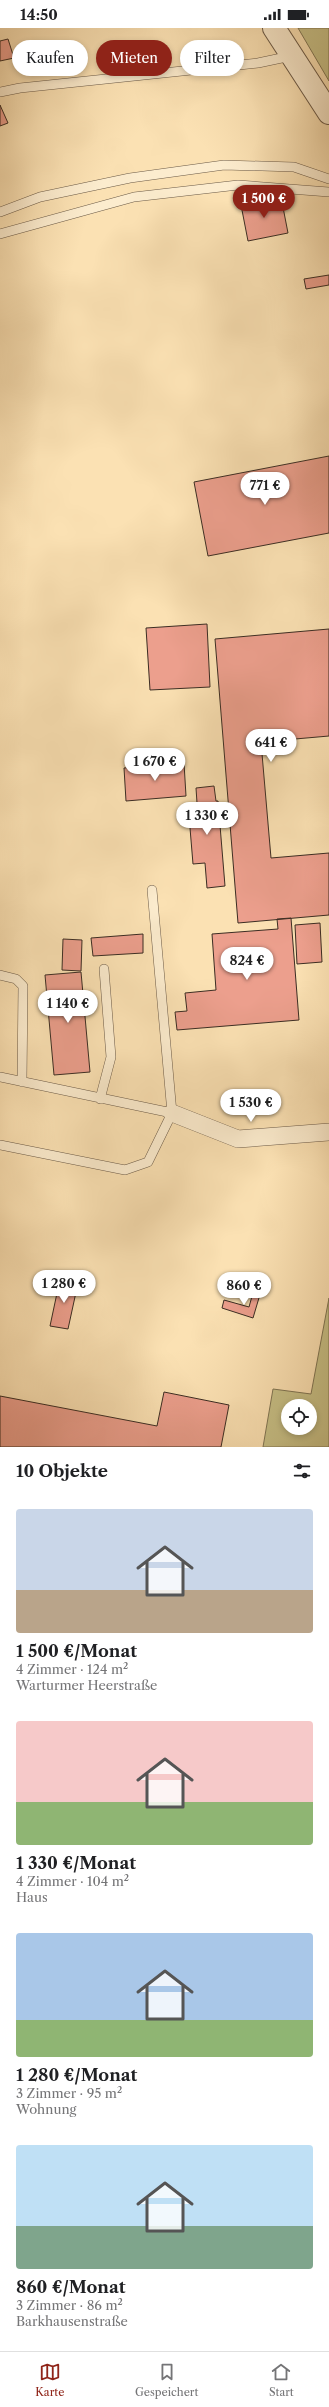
<!DOCTYPE html>
<html lang="de">
<head>
<meta charset="utf-8">
<style>
	:root { --surface:#fff; --page:#f6f6f6; --text:#202124; --muted:#757577; --line:#e0e0e0; --accent:#8f2418 }
	body { margin:0; font-family:"Libre Caslon Text",serif; background:var(--page); color:var(--text); height:100vh; display:flex; flex-direction:column; font-size:15px; white-space:nowrap }
	* { box-sizing:border-box; margin:0 }
	p { font-size:13px; color:var(--muted) }
	.icon { flex:none; width:22px; height:22px; fill:none; stroke:currentColor; stroke-width:2; stroke-linecap:round; stroke-linejoin:round }
	.map { position:relative; height:1419px; overflow:hidden }
	.details { display:flex; flex-direction:column; background:var(--surface); flex:1 }
	.details>* { flex:none }
	.guide { position:absolute; left:12px; top:12px; width:305px; height:36px; display:flex; gap:8px }
	.tools { position:absolute; left:281px; top:1371px; display:grid; gap:8px }
	.tools a { display:grid; place-items:center; width:36px; height:36px; border-radius:50%; background:var(--surface); box-shadow:0 2px 6px #0003; font-size:20px }
	.price { position:absolute; translate:-50% -34px; padding:0 9px; border-radius:14px; background:#fff; color:#222; font-size:13px; line-height:26px; filter:drop-shadow(0 1px 2px #0008) }
	.price::after { content:''; position:absolute; left:50%; top:24px; width:12px; height:9px; margin-left:-6px; background:inherit; clip-path:polygon(0 0,100% 0,50% 100%) }
	.price.selected { background:var(--accent); color:#fff }
	ul { padding:0; list-style:none }
	li { display:grid; align-content:center; gap:8px; height:212px; padding:0 16px }
	li span { display:grid; place-items:center; height:124px; border-radius:4px; color:#555 }
	li>.icon { margin-inline-start:auto }
	span .icon { width:72px; height:72px; fill:#fffc; stroke-width:1 }
	li b { font-size:17px }
	h2 { display:flex; justify-content:space-between; align-items:center; height:48px; padding:0 16px; font-size:17px }
	.chip { padding:0 14px; border-radius:18px; background:var(--surface); box-shadow:0 2px 6px #0003; font-size:14px; line-height:36px }
	.chip.selected { background:var(--accent); color:#fff }
	.status { display:flex; justify-content:space-between; align-items:center; height:28px; padding:0 20px; background:var(--surface); direction:ltr }
	.status svg { height:11px; fill:currentColor }
	.tabs { display:flex; justify-content:space-around; align-items:center; height:56px; border-top:1px solid var(--line); background:var(--surface); font-size:11px; color:var(--muted) }
	.tabs a { display:grid; justify-items:center; gap:2px }
	.tabs .selected { color:var(--accent) }
	.map>svg:first-child { display:block }
	.green { fill:#c7c087; stroke:#817655; fill-rule:evenodd }
	.building { fill:#ec9f8d; stroke:#3b2d23 }
	.lines { fill:none; stroke-linecap:round; stroke-linejoin:round }
	.service-casing { stroke:#6b5a47; stroke-width:10 }
	.minor-casing { stroke:#6b5a47; stroke-width:18 }
	.tertiary-casing { stroke:#6b5a47; stroke-width:24 }
	.service { stroke:#fcecce; stroke-width:9 }
	.minor { stroke:#fcecce; stroke-width:17 }
	.tertiary { stroke:#fcecce; stroke-width:22 }
</style>
</head>
<body>
<div class="status"><b>14:50</b><svg viewBox="0 0 49 12"><path d="M0 12V9h3v3zM5 12V6h3v6zM10 12V3h3v9zM15 12V0h3v12zM26 1h20v11H26zM47 4h2v5h-2z"/></svg></div>
<div class="map">
<svg width="329" height="1419" viewBox="0 0 329 1419">
	<rect width="100%" height="100%" fill="#fbe1b3"/>
	<filter id="stains"><feTurbulence type="fractalNoise" baseFrequency=".005" numOctaves="4"/><feColorMatrix values="0 0 0 0 .2 0 0 0 0 .09 0 0 0 0 .02 0 0 0 .5 -.17"/></filter>
	<radialGradient id="worn" r=".72"><stop offset=".6" stop-color="#630" stop-opacity="0"/><stop offset="1" stop-color="#630" stop-opacity=".3"/></radialGradient>
	<path class="green" d="M 298,0 L 329,0 L 329,53 Z
		M 329,1270 L 329,1419 L 263,1419 L 273,1361 L 311,1366 ZM 288,1378 L 310,1378 L 310,1400 L 288,1400 Z"/>
	<path class="building" d="M 8,11 L 14,30 L 0,33 L 0,13 Z
		M 0,77 L 8,95 L 0,98 Z
		M 281,169 L 288,205 L 248,213 L 241,177 Z
		M 329,247 L 329,257 L 306,261 L 304,251 Z
		M 329,428 L 329,505 L 208,528 L 194,454 Z
		M 207,596 L 210,659 L 150,662 L 146,600 Z
		M 329,601 L 329,708 L 261,714 L 271,830 L 329,825 L 329,887 L 238,895 L 215,611 Z
		M 184,735 L 186,768 L 126,773 L 124,740 Z
		M 214,758 L 216,773 L 218,773 L 225,858 L 207,860 L 205,835 L 193,836 L 188,776 L 197,775 L 196,760 Z
		M 291,890 L 299,992 L 177,1002 L 175,984 L 187,983 L 185,965 L 216,962 L 212,906 L 278,901 L 277,891 Z
		M 320,895 L 322,934 L 297,936 L 295,897 Z
		M 143,906 L 143,925 L 93,928 L 91,910 Z
		M 63,911 L 82,912 L 81,943 L 62,942 Z
		M 81,944 L 90,1044 L 54,1047 L 45,947 Z
		M 60,1251 L 78,1255 L 68,1301 L 50,1298 Z
		M 254,1261 L 261,1263 L 253,1290 L 222,1280 L 224,1272 L 249,1279 Z
		M 164,1364 L 229,1377 L 221,1419 L 0,1419 L 0,1368 L 157,1398 Z"/>
	<g class="lines">
		<g class="service-casing">
			<path id="service" d="M 0,64 L 20,60 L 258,35 L 291,28
				M 0,184 L 40,169 L 130,150 L 224,137 L 294,139 L 329,151
				M 0,206 L 134,169 L 238,157 L 329,164
				M 0,947 L 16,951 L 23,958 L 22,1054
				M 0,1049 L 172,1085
				M 100,1071 L 111,1029 L 104,941
				M 0,1117 L 125,1142 L 148,1134 L 172,1085 L 152,862"/>
		</g>
		<g class="minor-casing">
			<path id="minor" d="M 172,1085 L 238,1111 L 329,1104"/>
		</g>
		<g class="tertiary-casing">
			<path id="tertiary" d="M 274,0 L 329,85"/>
		</g>
		<use href="#service" class="service"/>
		<use href="#minor" class="minor"/>
		<use href="#tertiary" class="tertiary"/>
	</g>
	<rect width="100%" height="100%" filter="url(#stains)"/>
	<rect width="100%" height="100%" fill="url(#worn)"/>
</svg>
<div class="tools">
<a><svg class="icon" aria-label="locate" viewBox="0 0 24 24"><circle cx="12" cy="12" r="6"/><path d="M12 2v4M12 18v4M2 12h4M18 12h4"/></svg></a>
</div>
<b class="price selected" style="left:264px;top:191px">1 500 €</b>
<b class="price" style="left:265px;top:478px">771 €</b>
<b class="price" style="left:271px;top:735px">641 €</b>
<b class="price" style="left:155px;top:754px">1 670 €</b>
<b class="price" style="left:207px;top:808px">1 330 €</b>
<b class="price" style="left:247px;top:953px">824 €</b>
<b class="price" style="left:68px;top:996px">1 140 €</b>
<b class="price" style="left:251px;top:1095px">1 530 €</b>
<b class="price" style="left:64px;top:1276px">1 280 €</b>
<b class="price" style="left:244px;top:1278px">860 €</b>
<div class="guide">
<a class="chip">Kaufen</a>
<a class="chip selected">Mieten</a>
<a class="chip">Filter</a>
</div>
</div>
<section class="details">
<h2>10 Objekte<svg class="icon" aria-label="filters" viewBox="0 0 24 24"><path d="M4 7h16M4 17h16"/><circle cx="9" cy="7" r="2"/><circle cx="15" cy="17" r="2"/></svg></h2>
<ul>
<li><span style="background:linear-gradient(#c9d6e8 65%,#b9a48a 0)"><svg class="icon" aria-label="home" viewBox="0 0 24 24"><path d="M3 11l9-7 9 7M6 9v11h12V9"/></svg></span><div><b>1 500 €/Monat</b><p>4 Zimmer · 124 m²</p><p>Warturmer Heerstraße</p></div></li>
<li><span style="background:linear-gradient(#f6c9c9 65%,#8fb573 0)"><svg class="icon" aria-label="home" viewBox="0 0 24 24"><path d="M3 11l9-7 9 7M6 9v11h12V9"/></svg></span><div><b>1 330 €/Monat</b><p>4 Zimmer · 104 m²</p><p>Haus</p></div></li>
<li><span style="background:linear-gradient(#a9c7e8 70%,#8fb573 0)"><svg class="icon" aria-label="home" viewBox="0 0 24 24"><path d="M3 11l9-7 9 7M6 9v11h12V9"/></svg></span><div><b>1 280 €/Monat</b><p>3 Zimmer · 95 m²</p><p>Wohnung</p></div></li>
<li><span style="background:linear-gradient(#bfe0f5 65%,#7fa58c 0)"><svg class="icon" aria-label="home" viewBox="0 0 24 24"><path d="M3 11l9-7 9 7M6 9v11h12V9"/></svg></span><div><b>860 €/Monat</b><p>3 Zimmer · 86 m²</p><p>Barkhausenstraße</p></div></li>
</ul>
</section>
<nav class="tabs">
<a class="selected"><svg class="icon" aria-label="map" viewBox="0 0 24 24"><path d="M3 6l6-2 6 2 6-2v14l-6 2-6-2-6 2zM9 4v14M15 6v14"/></svg>Karte</a>
<a><svg class="icon" aria-label="saved" viewBox="0 0 24 24"><path d="M7 4h10v16l-5-4-5 4z"/></svg>Gespeichert</a>
<a><svg class="icon" aria-label="home" viewBox="0 0 24 24"><path d="M3 11l9-7 9 7M6 9v11h12V9"/></svg>Start</a>
</nav>
</body>
</html>
